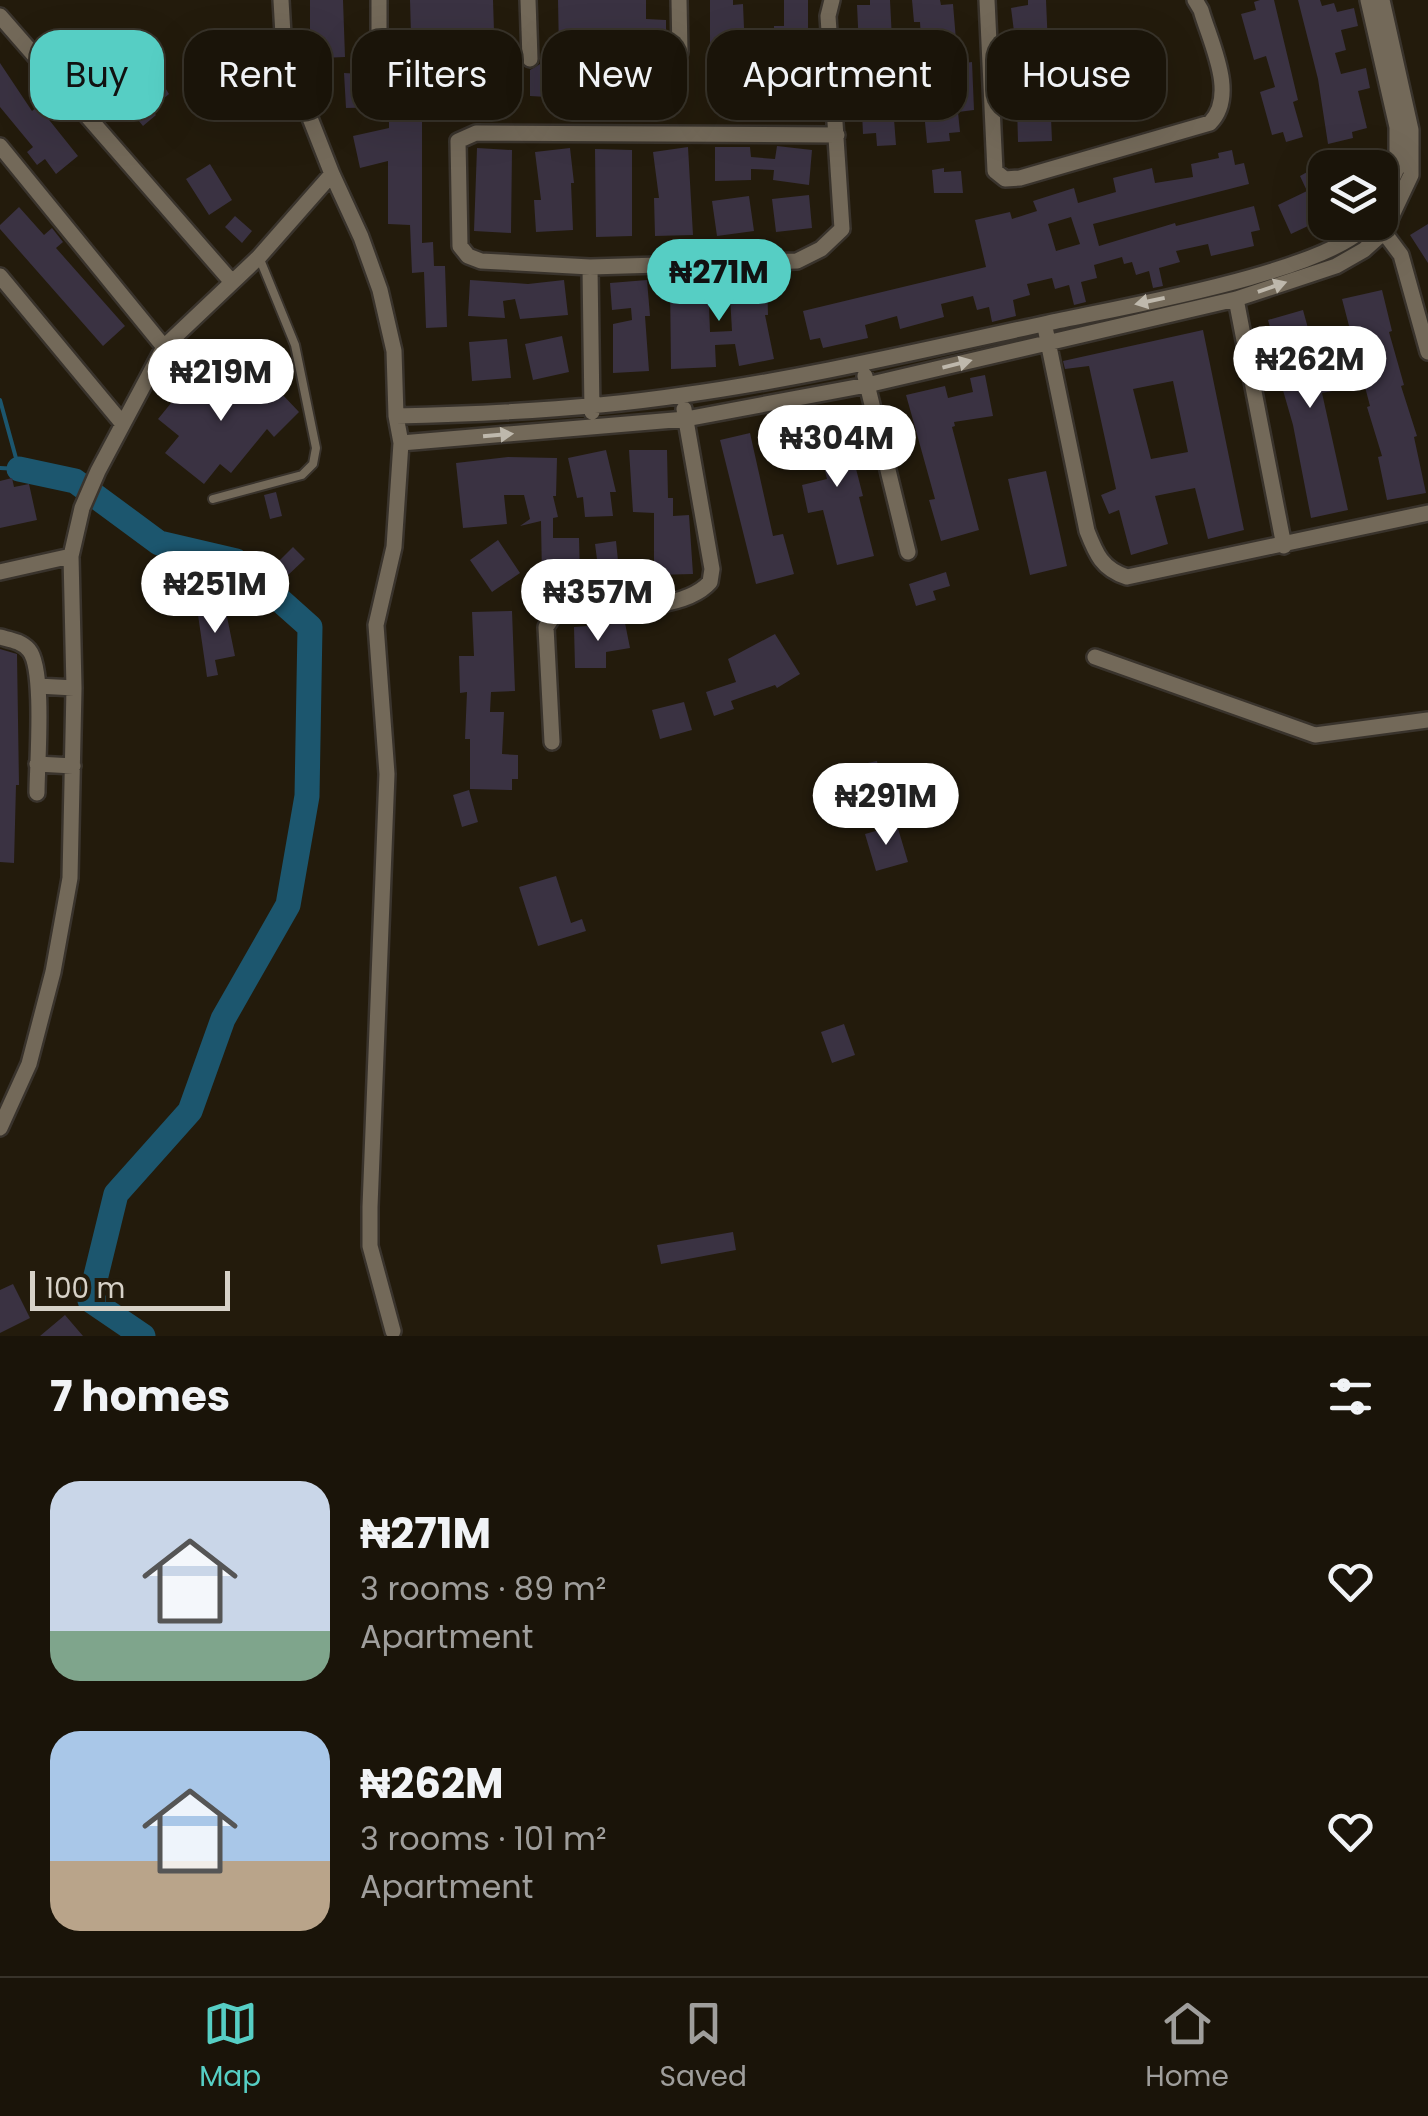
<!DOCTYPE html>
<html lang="en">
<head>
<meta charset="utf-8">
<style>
	:root { --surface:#1a1409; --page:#231d12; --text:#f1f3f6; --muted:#9f9e9c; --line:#38332a; --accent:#56cec4 }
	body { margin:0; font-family:Poppins,sans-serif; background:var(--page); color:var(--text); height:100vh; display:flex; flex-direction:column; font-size:38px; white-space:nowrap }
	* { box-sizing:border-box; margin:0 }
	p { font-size:32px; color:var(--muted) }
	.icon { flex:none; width:55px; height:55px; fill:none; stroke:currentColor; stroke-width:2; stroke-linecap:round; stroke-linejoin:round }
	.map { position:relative; height:1336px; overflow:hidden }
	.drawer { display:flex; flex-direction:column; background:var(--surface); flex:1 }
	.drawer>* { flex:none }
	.top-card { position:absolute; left:30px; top:30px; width:1370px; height:90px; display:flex; gap:20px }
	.tools { position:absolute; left:1308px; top:150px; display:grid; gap:20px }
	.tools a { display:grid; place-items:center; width:90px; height:90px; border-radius:20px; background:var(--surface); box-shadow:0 10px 40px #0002,0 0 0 2px var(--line); font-size:50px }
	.scale { position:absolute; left:30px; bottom:25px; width:200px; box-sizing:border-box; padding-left:10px; border:5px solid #d7d2c8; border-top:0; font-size:28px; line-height:35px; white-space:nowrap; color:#d7d2c8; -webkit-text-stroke:8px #231b0c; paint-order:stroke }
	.price { position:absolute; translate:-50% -85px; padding:0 22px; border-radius:35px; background:#fff; color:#222; font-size:32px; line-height:65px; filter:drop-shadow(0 2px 5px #0008) }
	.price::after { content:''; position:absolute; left:50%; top:60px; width:30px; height:22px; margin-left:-15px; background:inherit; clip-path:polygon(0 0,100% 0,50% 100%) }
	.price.active { background:var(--accent); color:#111 }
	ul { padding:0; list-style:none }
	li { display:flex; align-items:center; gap:30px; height:250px; padding:0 50px }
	li span { display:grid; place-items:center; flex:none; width:280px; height:200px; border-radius:30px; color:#555 }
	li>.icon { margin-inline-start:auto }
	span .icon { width:120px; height:120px; fill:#fffc; stroke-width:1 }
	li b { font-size:42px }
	h2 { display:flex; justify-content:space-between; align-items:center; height:120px; padding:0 50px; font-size:42px }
	.tag { padding:0 35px; border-radius:30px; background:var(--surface); box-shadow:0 10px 40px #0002,0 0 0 2px var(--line); font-size:35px; line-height:90px }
	.tag.active { background:var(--accent); color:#111 }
	.dock { display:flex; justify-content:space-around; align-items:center; height:140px; border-top:2px solid var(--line); background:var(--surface); font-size:28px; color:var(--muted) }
	.dock a { display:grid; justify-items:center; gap:5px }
	.dock .active { color:var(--accent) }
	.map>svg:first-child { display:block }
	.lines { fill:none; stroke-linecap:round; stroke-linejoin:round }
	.stream { stroke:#1c566e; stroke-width:4 }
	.river { stroke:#1c566e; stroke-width:25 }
	.building { fill:#3a3242; fill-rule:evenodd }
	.lane-casing { stroke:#39332c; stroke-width:12 }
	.street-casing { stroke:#39332c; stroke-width:20 }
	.lane { stroke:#736959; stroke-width:8 }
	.street { stroke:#736959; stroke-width:15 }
	.oneway { fill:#beb8ac }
</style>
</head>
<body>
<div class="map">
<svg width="1428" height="1336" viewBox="0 0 1428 1336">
	<rect width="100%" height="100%" fill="#231b0c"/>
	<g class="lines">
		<path class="stream" d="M 0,400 L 19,469 L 0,468"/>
		<path class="river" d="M 19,469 L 75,481 L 159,543 L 236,561 L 310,627 L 307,796 L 288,905 L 223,1019 L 190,1111 L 116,1194 L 90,1300 L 143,1336"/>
	</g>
	<path class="building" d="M 310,0 L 343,0 L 345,57 L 322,58 L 322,50 L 310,50 Z
		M 410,0 L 493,0 L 495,63 L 507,64 L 505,97 L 469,96 L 471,52 L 442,53 L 443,96 L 439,96 L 439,107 L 422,108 L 422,243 L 433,242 L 434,266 L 445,266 L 447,327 L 426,328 L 424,272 L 412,273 L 410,225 L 388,224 L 388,161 L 360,168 L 353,136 L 389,128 L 389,107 L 346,108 L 344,73 L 380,75 L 412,71 Z
		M 558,0 L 646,0 L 646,19 L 666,20 L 666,32 L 647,31 L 647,51 L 626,51 L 626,96 L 589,96 L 589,51 L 559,52 Z
		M 710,0 L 733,0 L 733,5 L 743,4 L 747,101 L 710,100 Z
		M 784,0 L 808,0 L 808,41 L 801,41 L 807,99 L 771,102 L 767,64 L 774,63 L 774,26 L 784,26 Z
		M 870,0 L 890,0 L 894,79 L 923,76 L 920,22 L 914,22 L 912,0 L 940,0 L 941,5 L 953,4 L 958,64 L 972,62 L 974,110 L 958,112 L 960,132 L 949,133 L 950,141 L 927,143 L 923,102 L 893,106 L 896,145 L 877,146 L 876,133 L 863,134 L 857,5 L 870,5 Z
		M 1028,0 L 1046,0 L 1052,141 L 1018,142 L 1016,71 L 1019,71 L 1011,8 L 1028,5 Z
		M 1260,0 L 1274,0 L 1298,100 L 1293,102 L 1303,137 L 1286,142 L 1283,132 L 1272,135 L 1260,92 L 1275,87 L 1273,80 L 1266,56 L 1254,60 L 1241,14 L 1256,10 L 1254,2 Z
		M 1298,0 L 1320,0 L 1322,6 L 1334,3 L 1337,12 L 1354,8 L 1358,26 L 1341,30 L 1346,50 L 1335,53 L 1341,74 L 1366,68 L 1370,88 L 1358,91 L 1367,128 L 1352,132 L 1353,138 L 1328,144 L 1318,79 Z
		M 117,33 L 142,66 L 137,71 L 151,87 L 161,81 L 169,94 L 151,109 L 156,115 L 143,126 L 120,98 L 128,91 L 115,74 L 104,82 L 99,76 L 86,86 L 72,67 Z
		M 0,63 L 32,111 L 38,106 L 78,156 L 56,174 L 45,159 L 37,165 L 27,152 L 33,147 L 0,107 Z
		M 540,64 L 566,65 L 565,98 L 530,96 L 530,70 Z
		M 650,64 L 687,64 L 686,102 L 650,102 Z
		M 777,146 L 812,150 L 809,185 L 773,180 L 774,170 L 751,169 L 751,180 L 715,181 L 715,147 L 750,147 L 751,157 L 775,159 Z
		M 688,147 L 693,235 L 655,236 L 654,198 L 659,198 L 653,152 Z
		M 477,148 L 512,150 L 511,233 L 474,231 Z
		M 570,148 L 574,183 L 571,183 L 573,230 L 536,232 L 534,200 L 541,200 L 535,152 Z
		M 595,149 L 632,150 L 632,236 L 596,237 Z
		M 1232,150 L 1235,165 L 1244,163 L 1249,184 L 1093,224 L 1099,246 L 1175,223 L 1176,226 L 1254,206 L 1260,230 L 1251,232 L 1254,246 L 1211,256 L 1208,244 L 1176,251 L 1180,262 L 1159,268 L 1163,286 L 1153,288 L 1149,271 L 1136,275 L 1132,262 L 1124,264 L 1122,257 L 1094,265 L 1097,278 L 1081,282 L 1086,302 L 1074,305 L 1069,285 L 1055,289 L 1052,278 L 1027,284 L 1030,295 L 1013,300 L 1016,316 L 992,322 L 989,307 L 977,310 L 973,296 L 941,304 L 944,317 L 900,329 L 897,316 L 865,325 L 868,338 L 823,348 L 820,338 L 810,340 L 803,311 L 986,267 L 975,220 L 1010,212 L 1012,219 L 1037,211 L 1033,201 L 1074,188 L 1078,203 L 1116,192 L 1113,178 L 1152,168 L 1155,183 L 1193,177 L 1191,164 L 1219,158 L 1218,153 ZM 1071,217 L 1080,244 L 1056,251 L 1048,224 Z
		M 210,164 L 232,200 L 209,215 L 186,179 Z
		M 944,168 L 944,172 L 961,171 L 963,193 L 934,193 L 932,170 Z
		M 1309,171 L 1314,180 L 1325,175 L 1325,218 L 1291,234 L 1278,205 L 1307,191 L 1300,176 Z
		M 809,195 L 812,228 L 776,232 L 772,199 Z
		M 749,196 L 754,231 L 717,236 L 712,201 Z
		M 19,207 L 44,235 L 52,228 L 63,242 L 56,248 L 125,326 L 103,346 L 0,229 L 0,225 Z
		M 235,216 L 252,231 L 242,243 L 225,227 Z
		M 1428,224 L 1428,263 L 1410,235 Z
		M 767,278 L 768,315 L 765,315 L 774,359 L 739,366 L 735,344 L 715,345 L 716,367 L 671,369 L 670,281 L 708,281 L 710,332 L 732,331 L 729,279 Z
		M 470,280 L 528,284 L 564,280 L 568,315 L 520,319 L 515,299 L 503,301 L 505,318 L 468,316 Z
		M 647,280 L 650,316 L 645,316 L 649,371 L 613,373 L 613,324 L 632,320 L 631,308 L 612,310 L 610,283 Z
		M 1382,290 L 1392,331 L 1389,332 L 1404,385 L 1401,386 L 1417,436 L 1414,437 L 1426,493 L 1387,500 L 1378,457 L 1382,456 L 1367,407 L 1370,406 L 1342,299 Z
		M 1303,310 L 1317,361 L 1337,357 L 1343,389 L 1322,393 L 1348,510 L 1311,518 L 1293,425 L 1278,373 L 1282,372 L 1268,320 Z
		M 1203,330 L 1244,530 L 1208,539 L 1195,488 L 1155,496 L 1168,544 L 1131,555 L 1119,510 L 1109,514 L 1101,495 L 1116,489 L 1089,366 L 1065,369 L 1063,361 ZM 1173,381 L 1188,452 L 1151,459 L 1133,389 Z
		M 562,336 L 569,372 L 533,380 L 525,344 Z
		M 507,339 L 511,378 L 472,381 L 469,342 Z
		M 198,370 L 226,394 L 242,375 L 273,401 L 281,393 L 299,412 L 274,437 L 267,429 L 231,473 L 220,464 L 204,484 L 165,453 L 179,436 L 158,419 Z
		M 985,375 L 993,416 L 954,422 L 955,426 L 952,427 L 979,530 L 941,541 L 929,500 L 935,499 L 906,395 L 945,386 L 948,398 L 973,392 L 970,378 Z
		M 840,412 L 851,462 L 854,461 L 863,496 L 859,497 L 874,556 L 837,565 L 823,510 L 808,513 L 802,485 L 827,479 L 819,447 L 805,455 L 795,438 L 814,428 L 812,418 Z
		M 750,433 L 773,536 L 783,534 L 794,574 L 756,584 L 720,440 Z
		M 606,450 L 616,492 L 610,492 L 613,516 L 585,517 L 583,497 L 577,498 L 568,458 Z
		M 629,450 L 667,450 L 668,498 L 673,498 L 673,516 L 689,515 L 693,574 L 654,575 L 654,513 L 633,512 Z
		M 508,457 L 557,458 L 556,496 L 553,496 L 558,517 L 553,518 L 553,538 L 579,538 L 580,577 L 542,578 L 541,521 L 520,526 L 530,519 L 524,495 L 504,495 L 507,524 L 463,528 L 456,463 Z
		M 1046,471 L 1067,566 L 1030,575 L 1008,479 Z
		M 12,478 L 14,487 L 29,484 L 37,520 L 0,528 L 0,481 Z
		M 276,492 L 282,516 L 270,519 L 264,495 Z
		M 498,540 L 520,573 L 492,592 L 470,560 Z
		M 616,541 L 620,580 L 600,582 L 595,544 Z
		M 293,547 L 305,559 L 285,578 L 274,566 Z
		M 946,572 L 950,586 L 933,591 L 936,600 L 916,606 L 909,584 Z
		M 224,602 L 235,656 L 215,660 L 218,675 L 207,677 L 197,608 Z
		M 512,611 L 515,691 L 491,692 L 490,712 L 504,712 L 502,754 L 518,755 L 518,779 L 512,779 L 512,790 L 470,789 L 470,739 L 465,739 L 467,692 L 460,693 L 459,656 L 474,656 L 472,612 Z
		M 625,623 L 630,648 L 606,652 L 606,668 L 575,668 L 574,627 Z
		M 775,634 L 800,674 L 777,688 L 775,685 L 731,701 L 734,709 L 714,716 L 706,692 L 736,682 L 728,659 Z
		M 0,649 L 17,654 L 19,785 L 16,785 L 14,863 L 0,862 Z
		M 684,702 L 692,730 L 660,739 L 652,710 Z
		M 877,761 L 883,791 L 841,800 L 835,770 Z
		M 469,790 L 478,822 L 462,827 L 453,795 Z
		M 897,825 L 908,862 L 876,871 L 865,834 Z
		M 556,876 L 571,923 L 582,919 L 586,931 L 538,946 L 519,887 Z
		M 844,1024 L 855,1055 L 832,1063 L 821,1032 Z
		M 733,1232 L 736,1250 L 661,1264 L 657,1245 Z
		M 13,1284 L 30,1318 L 0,1333 L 0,1290 Z
		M 65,1315 L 83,1336 L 40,1336 Z"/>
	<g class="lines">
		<g class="lane-casing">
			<path id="lane" d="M 213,499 L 302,475 L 313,464 L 316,448 L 295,345 L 259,257"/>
		</g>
		<g class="street-casing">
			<path id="street" d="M 281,0 L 284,52 L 332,174 L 361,237 L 380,290 L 394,351 L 396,416 L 401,443 L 394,547 L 376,625 L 387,774 L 370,1207 L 370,1246 L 393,1331
				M 379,0 L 379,64
				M 528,0 L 530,59
				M 679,0 L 680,52
				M 987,0 L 995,171 L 1005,179 L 1020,178 L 1210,123 C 1238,95 1210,42 1201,10 L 1195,0
				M 1368,0 L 1397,127 L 1397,168 L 1380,204
				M 0,16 L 231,281
				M 0,146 L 164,347
				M 1380,227 L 1401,255 L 1428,352
				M 590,267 L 481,261 L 468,256 L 460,246 L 458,141 L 476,133 L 837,135
				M 0,276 L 122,423
				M 1236,299 L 1284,546
				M 1046,332 L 1087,531 C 1096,554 1102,569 1127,577 L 1428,513
				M 865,376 L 908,552
				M 592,412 L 590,267 L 797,261 L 821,249 L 842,229 L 828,16 L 832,0
				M 396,416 C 491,414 589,409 683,395 C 806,378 927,349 1048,323 C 1116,308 1331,272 1370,222
				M 401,443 L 686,419 L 867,385 L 1236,299 L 1336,266 L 1364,250 L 1384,232 L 1411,175 L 1411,130 L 1382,0
				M 0,572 L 71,556
				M 0,637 C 11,640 21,641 29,650 C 45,669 37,764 37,793
				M 1095,657 L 1315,735 L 1428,720
				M 38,686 L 74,688
				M 552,742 L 546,627 L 554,615 L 567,609 C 607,607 683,613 710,582 L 712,569 L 684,409
				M 37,764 L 73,766
				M 0,1128 L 29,1064 L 53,972 L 70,878 L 74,688 L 71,556 L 82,508 L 98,471 L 164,347 L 259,257 L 332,174"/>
		</g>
		<use href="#lane" class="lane"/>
		<use href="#street" class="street"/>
	</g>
	<defs><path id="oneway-solid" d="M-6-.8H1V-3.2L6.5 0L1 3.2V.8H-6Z" transform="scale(2.5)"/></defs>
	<g class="oneway">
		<use href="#oneway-solid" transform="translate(1272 287) rotate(-19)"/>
		<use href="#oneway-solid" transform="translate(1150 301) rotate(168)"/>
		<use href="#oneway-solid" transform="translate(957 364) rotate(-14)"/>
		<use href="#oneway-solid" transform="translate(498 435) rotate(-5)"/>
	</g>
</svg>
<div class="tools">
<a><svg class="icon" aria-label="layers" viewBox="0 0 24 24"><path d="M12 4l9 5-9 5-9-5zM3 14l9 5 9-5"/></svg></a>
</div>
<div class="scale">100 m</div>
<b class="price active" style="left:719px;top:324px">₦271M</b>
<b class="price" style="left:1310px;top:411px">₦262M</b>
<b class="price" style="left:221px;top:424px">₦219M</b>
<b class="price" style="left:837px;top:490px">₦304M</b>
<b class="price" style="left:215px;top:636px">₦251M</b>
<b class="price" style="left:598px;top:644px">₦357M</b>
<b class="price" style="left:886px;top:848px">₦291M</b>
<div class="top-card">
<a class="tag active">Buy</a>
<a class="tag">Rent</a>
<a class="tag">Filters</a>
<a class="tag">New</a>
<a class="tag">Apartment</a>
<a class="tag">House</a>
</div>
</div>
<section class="drawer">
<h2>7 homes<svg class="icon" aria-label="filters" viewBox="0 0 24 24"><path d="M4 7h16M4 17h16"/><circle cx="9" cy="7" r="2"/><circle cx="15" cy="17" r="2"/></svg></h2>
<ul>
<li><span style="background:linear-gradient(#c9d6e8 75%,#7fa58c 0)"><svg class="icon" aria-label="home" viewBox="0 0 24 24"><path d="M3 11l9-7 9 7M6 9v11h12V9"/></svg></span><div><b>₦271M</b><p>3 rooms · 89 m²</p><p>Apartment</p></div><svg class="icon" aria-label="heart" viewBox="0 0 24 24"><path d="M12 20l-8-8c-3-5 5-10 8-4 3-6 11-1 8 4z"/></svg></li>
<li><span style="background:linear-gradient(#a9c7e8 65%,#b9a48a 0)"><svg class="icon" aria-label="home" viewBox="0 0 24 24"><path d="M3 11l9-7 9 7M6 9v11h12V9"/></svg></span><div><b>₦262M</b><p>3 rooms · 101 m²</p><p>Apartment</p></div><svg class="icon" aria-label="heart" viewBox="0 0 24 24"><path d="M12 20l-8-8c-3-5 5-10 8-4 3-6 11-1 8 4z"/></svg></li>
</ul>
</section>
<nav class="dock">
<a class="active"><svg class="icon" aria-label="map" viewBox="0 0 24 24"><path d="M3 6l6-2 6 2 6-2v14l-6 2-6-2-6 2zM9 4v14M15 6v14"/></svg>Map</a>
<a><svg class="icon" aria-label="saved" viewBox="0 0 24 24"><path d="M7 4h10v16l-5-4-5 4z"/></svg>Saved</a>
<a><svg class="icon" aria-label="home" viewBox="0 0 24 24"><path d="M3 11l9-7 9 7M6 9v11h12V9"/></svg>Home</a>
</nav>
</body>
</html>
